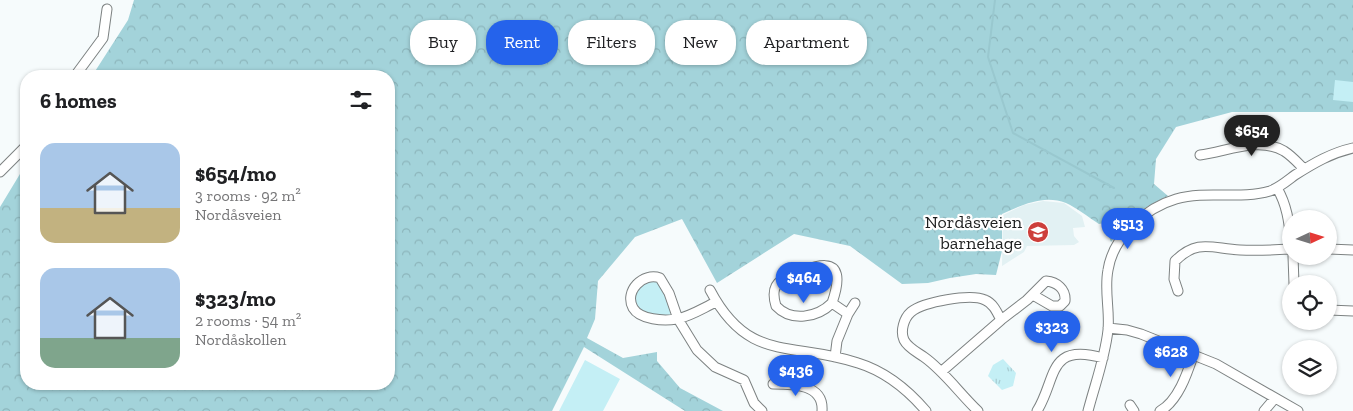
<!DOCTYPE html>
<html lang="en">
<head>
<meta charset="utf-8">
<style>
	:root { --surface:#fff; --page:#f6f6f6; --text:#202124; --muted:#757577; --accent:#2563eb }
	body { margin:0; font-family:"Zilla Slab",serif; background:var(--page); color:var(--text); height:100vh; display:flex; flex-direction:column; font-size:19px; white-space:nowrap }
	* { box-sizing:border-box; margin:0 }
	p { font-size:16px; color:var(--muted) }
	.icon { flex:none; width:28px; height:28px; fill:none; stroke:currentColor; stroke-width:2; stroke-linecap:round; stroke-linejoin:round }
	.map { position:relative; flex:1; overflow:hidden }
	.panel { position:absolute; left:20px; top:70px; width:375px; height:320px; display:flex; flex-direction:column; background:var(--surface); border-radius:20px; box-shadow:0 1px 4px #0004 }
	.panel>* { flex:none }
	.banner { position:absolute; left:410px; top:20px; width:475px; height:45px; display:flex; gap:10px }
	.needle { width:32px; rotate:86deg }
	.fabs { position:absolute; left:1282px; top:210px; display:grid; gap:10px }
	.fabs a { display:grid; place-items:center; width:55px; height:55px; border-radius:50%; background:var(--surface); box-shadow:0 1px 4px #0004; font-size:25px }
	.price { position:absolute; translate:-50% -42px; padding:0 11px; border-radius:18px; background:var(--accent); color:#fff; font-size:16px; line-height:32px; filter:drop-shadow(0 1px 2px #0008) }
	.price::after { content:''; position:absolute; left:50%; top:30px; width:15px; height:11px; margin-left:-8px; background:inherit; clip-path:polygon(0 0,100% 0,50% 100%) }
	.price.selected { background:#222; color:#fff }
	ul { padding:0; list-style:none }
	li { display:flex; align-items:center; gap:15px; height:125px; padding:0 20px }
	li span { display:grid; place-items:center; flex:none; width:140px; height:100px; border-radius:15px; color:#555 }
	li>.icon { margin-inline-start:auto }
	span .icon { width:60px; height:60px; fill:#fffc; stroke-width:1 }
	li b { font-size:21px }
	h2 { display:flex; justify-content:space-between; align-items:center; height:60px; padding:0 20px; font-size:21px }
	.chip { padding:0 18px; border-radius:20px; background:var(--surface); box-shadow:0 1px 4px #0004; font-size:18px; line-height:45px }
	.chip.selected { background:var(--accent); color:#fff }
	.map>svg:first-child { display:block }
	.built { fill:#e2f1f3 }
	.grass { fill:url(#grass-tufts) }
	.forest { fill:url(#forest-crowns) }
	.pitch { fill:#c4eff5 }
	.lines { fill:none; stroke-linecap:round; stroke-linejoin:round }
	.stream { stroke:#99c8cf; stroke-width:2 }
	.minor-casing { stroke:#7d8282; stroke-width:11 }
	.minor { stroke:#fff; stroke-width:9 }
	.labels { text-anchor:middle; stroke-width:4.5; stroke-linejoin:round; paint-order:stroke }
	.poi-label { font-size:18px; fill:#1d1f1f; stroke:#fff; text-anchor:end }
</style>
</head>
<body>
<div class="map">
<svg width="1353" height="411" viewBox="0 0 1353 411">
	<defs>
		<pattern id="grass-tufts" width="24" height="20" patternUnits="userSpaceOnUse" patternTransform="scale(1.25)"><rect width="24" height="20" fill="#c4eff5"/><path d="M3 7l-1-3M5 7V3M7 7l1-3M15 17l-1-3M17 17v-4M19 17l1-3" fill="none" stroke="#a8ccd2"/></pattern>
		<pattern id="forest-crowns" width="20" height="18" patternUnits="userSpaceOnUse" patternTransform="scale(1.25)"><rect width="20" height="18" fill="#a3d3da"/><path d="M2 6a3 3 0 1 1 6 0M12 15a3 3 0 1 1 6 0" fill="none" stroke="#8cb5bb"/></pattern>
	</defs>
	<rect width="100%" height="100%" fill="#f6fbfc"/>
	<path class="built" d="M 1043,201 L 1064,203 L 1082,216 L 1085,227 L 1073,228 L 1074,236 L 1079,242 L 1074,245 L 1027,246 L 1024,252 L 1002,266 L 1003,215 L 1024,205 Z"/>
	<path class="grass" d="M 1003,359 L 1016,373 L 1013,386 L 1002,390 L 988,376 L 993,365 Z"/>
	<path class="forest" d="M 134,0 L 1353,0 L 1353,112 L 1232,112 L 1176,127 L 1156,159 L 1154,184 L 1168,196 C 1139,209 1131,217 1111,242 L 1104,223 L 1099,224 C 1088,217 1077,208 1066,203 C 1044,194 1022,205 1002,214 L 1002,251 L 996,275 L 976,274 L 950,278 L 928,283 L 902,284 L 850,246 L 794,234 L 717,283 L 682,219 L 635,237 L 598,281 L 595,319 L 587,338 L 623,358 L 657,352 L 657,361 L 680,388 L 723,411 L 685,411 L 584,347 L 552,411 L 0,411 L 0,207 L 26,164 L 26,384 L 389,384 L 389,76 L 92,76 L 128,20 Z"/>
	<path class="pitch" d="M 1335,80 L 1353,82 L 1353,102 L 1333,100 Z
		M 654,276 L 673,308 L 667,320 L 634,309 L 636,285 Z
		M 585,360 L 620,379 L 603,411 L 559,411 Z"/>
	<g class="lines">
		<path class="stream" d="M 995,0 L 988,57 L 1013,133 L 1114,188"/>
		<g class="minor-casing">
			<path id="minor" d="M 75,76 L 103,38 L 107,9
				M 1200,155 C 1226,152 1258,136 1284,151 C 1292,156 1298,163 1304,169
				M 0,172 L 26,146
				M 1277,188 C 1287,205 1289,222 1291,241
				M 1329,249 L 1353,250
				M 1293,256 L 1294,284
				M 710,290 C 749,364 792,341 858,363 C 884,371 908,390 926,411
				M 1178,291 L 1174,279 L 1175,261 C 1198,238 1213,249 1240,250 C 1258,251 1274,250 1291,249
				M 716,302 C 703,308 691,316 677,319 C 664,321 640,320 633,308 C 624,291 643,272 660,278 L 669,293 L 678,319 L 697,350 L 715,367 L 744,380 L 754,403 L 762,411
				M 832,303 C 851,248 812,266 782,280 C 772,286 773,296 776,306 C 791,322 817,318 832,303 L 848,314 L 837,341 L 835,357
				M 1329,310 L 1353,311
				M 848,314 L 855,303
				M 1108,328 L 1127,330 L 1141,334 L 1216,364 L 1298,411
				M 941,372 L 1001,320
				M 773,384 C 793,384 824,384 822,411
				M 1130,405 L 1134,411
				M 978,411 C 960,394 944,371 924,357 C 917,352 908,348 904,340 C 900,331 904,318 911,312 C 923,302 971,293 985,300 C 993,303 997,312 1001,320 L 1027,300 L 1046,281 C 1057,282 1066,289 1065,301 L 1060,306 L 1052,306 L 1033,295
				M 1037,411 C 1057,379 1047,342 1103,358
				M 1088,411 C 1095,384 1105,358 1108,330 C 1110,310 1104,290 1108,270 C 1113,237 1145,208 1176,199 C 1207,190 1240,200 1270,191 C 1279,188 1287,181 1295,175 C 1314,163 1331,153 1353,148
				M 1160,411 C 1178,401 1187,374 1193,356
				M 1264,411 L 1275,398"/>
		</g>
		<use href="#minor" class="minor"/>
	</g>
	<defs>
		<g id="school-disc" transform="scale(1.125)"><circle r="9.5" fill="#cd3f3b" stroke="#fff"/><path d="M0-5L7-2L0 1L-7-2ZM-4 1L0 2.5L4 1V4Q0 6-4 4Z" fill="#fff"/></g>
	</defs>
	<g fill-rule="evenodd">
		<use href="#school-disc" x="1038" y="232"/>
	</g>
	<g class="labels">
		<g class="poi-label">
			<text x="1022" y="228">Nordåsveien<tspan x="1022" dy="21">barnehage</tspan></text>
		</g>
	</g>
</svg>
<div class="fabs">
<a><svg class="needle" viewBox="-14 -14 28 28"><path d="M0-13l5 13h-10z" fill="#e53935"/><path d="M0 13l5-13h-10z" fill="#757577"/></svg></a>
<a><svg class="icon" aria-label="locate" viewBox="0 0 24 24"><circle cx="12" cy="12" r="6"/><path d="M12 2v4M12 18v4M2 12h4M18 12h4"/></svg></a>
<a><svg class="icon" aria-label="layers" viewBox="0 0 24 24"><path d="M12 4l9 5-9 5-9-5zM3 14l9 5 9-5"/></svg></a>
</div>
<b class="price selected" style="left:1252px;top:157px">$654</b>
<b class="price" style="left:1128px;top:250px">$513</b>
<b class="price" style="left:804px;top:304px">$464</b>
<b class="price" style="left:1052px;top:353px">$323</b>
<b class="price" style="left:1171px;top:378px">$628</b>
<b class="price" style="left:796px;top:397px">$436</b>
<div class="banner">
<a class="chip">Buy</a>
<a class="chip selected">Rent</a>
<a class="chip">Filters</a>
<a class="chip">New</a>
<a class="chip">Apartment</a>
</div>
<section class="panel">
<h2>6 homes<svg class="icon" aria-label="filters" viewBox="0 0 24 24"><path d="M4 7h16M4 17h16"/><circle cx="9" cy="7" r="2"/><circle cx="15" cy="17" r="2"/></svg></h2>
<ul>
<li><span style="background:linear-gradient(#a9c7e8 65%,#c2b280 0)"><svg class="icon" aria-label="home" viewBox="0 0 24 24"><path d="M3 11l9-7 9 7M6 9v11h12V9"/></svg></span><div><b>$654/mo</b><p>3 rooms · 92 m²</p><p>Nordåsveien</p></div></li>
<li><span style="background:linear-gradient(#a9c7e8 70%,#7fa58c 0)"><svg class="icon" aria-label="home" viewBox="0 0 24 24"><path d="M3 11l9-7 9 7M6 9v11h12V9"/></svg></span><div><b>$323/mo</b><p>2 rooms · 54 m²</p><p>Nordåskollen</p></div></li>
</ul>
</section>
</div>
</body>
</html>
